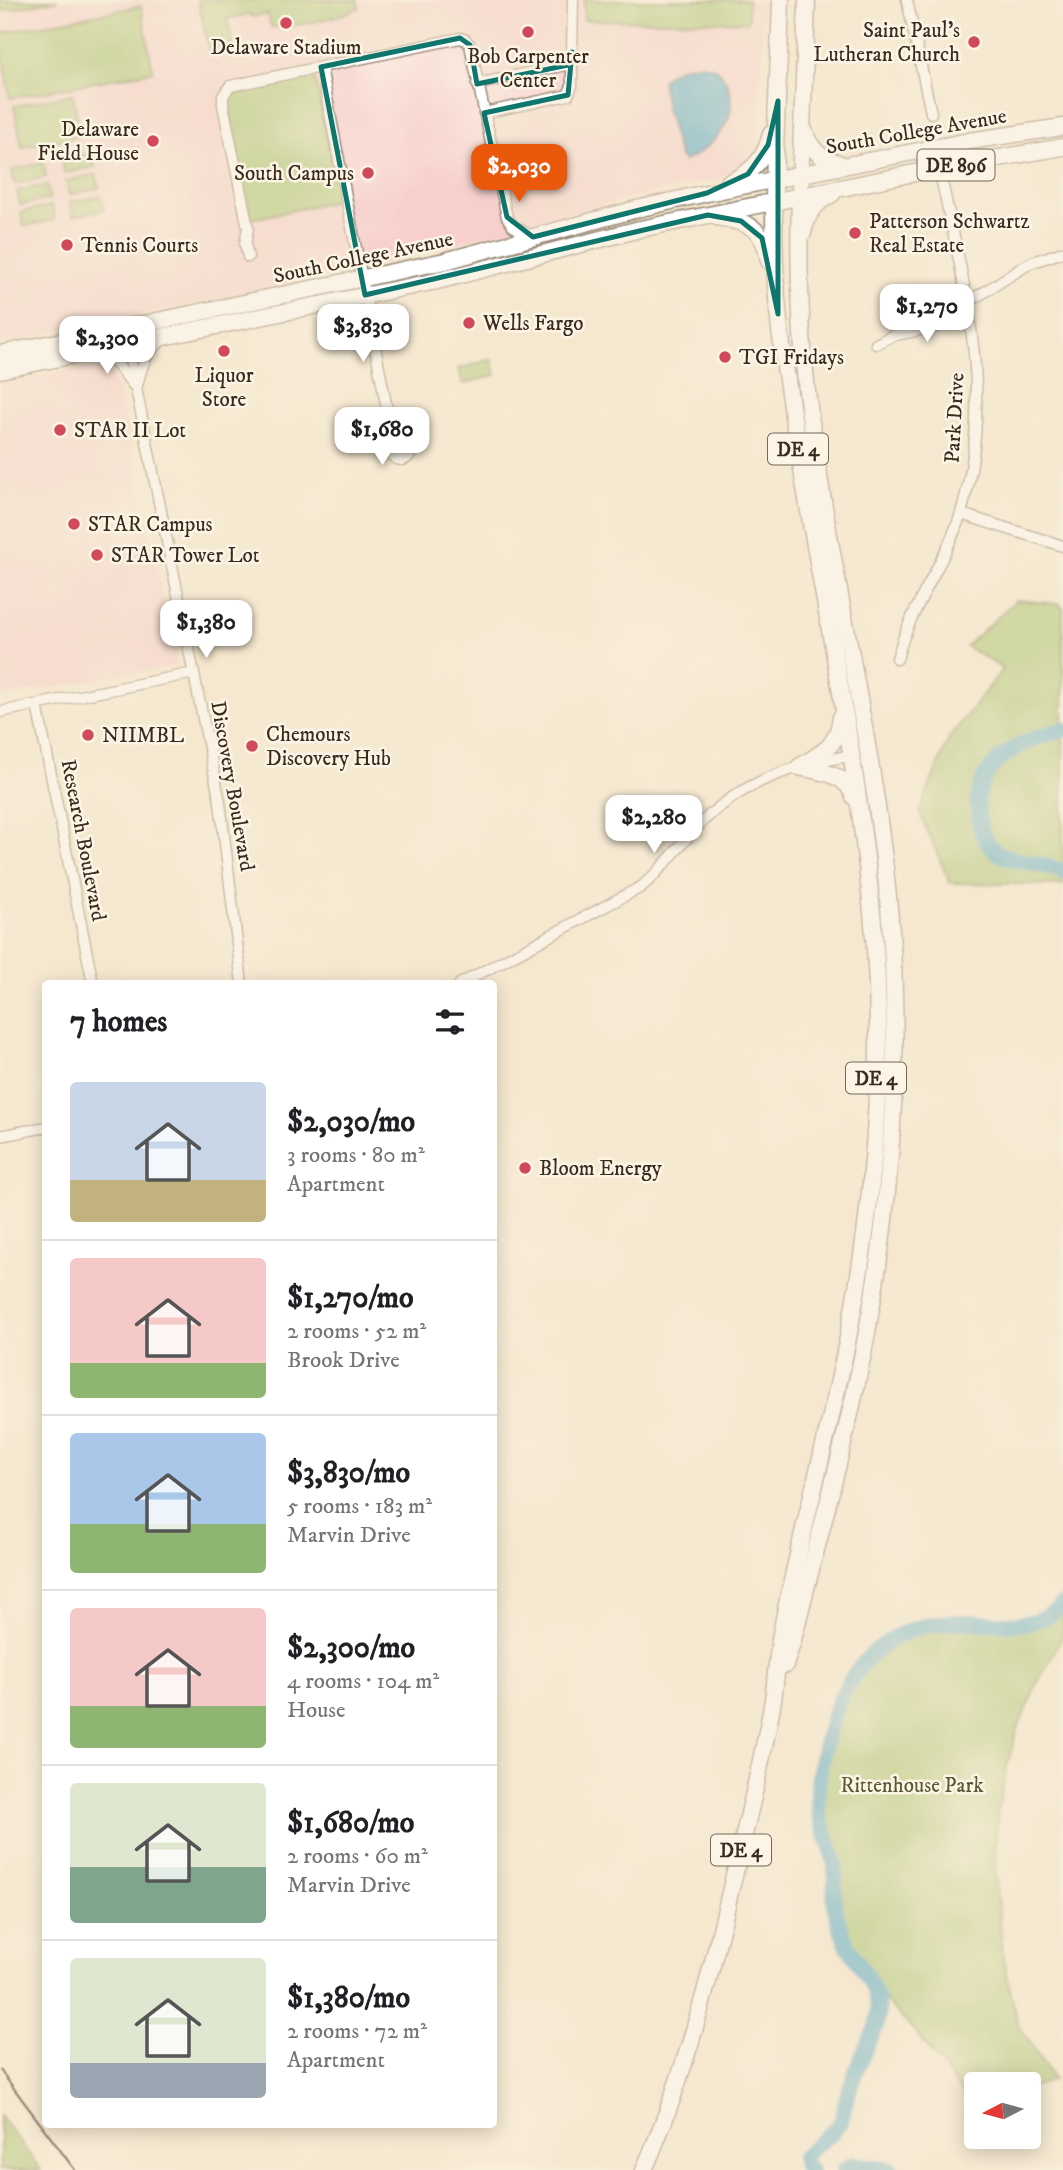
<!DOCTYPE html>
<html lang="en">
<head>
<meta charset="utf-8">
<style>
	:root { --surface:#fff; --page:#f6f6f6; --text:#202124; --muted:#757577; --line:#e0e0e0; --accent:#ea580c }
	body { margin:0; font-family:"IM FELL DW Pica",serif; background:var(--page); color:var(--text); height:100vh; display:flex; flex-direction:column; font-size:26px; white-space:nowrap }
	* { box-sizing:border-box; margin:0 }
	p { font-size:23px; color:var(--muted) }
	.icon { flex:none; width:38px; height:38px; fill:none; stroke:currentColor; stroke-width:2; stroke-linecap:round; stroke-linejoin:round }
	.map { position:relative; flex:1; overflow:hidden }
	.drawer { position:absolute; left:42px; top:980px; width:455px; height:1148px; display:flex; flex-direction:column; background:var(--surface); border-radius:7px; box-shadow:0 4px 18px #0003 }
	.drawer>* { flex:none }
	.needle { width:46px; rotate:264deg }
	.fabs { position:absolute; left:964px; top:2072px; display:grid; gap:14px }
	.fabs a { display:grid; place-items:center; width:77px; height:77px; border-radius:7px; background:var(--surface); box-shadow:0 4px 18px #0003; font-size:35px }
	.price { position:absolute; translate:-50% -60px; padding:0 16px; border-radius:14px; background:#fff; color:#222; font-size:23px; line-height:46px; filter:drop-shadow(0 2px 4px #0008) }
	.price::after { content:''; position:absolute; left:50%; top:42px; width:21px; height:16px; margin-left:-10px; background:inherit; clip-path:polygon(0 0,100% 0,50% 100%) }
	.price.active { background:var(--accent); color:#fff }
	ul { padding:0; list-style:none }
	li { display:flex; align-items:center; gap:21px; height:175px; padding:0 28px }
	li+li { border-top:2px solid var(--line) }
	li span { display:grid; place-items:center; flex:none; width:196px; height:140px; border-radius:7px; color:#555 }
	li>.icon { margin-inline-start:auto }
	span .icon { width:84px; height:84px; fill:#fffc; stroke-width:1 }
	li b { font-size:30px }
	h2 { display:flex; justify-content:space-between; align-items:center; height:84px; padding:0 28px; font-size:30px }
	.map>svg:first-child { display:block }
	.built { fill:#f7d0ce }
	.green { fill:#a3c46c; stroke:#6f7745; stroke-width:2 }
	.water { fill:#4aa6c8; stroke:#426873; stroke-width:2 }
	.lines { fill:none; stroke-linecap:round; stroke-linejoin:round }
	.river { stroke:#4aa6c8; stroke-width:16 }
	.street-casing { stroke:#988976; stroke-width:13 }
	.primary-casing { stroke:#988976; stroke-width:19 }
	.street { stroke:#fff; stroke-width:10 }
	.primary { stroke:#fff; stroke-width:16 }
	.rail { stroke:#3b2a1e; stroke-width:2.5 }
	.marked { fill:none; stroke:#0f766e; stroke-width:5; stroke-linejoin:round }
	.poi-dot { fill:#d1495b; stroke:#fcf5e5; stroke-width:2.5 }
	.labels { text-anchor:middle; stroke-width:5; stroke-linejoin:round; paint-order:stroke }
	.shield { fill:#fcf5e5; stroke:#75675a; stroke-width:2 }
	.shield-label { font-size:19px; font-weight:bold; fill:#3b2a1e }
	.poi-label { font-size:21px; fill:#3b2a1e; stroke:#fcf5e5; text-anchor:start }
	.street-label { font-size:21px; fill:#3b2a1e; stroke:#fcf5e5 }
	.park-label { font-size:21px; fill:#5a5835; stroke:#fcf5e5 }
</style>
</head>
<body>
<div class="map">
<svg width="1063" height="2170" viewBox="0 0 1063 2170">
	<rect width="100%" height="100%" fill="#fcf5e5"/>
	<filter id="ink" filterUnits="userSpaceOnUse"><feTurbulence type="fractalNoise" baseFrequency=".0143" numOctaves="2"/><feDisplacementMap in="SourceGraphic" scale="14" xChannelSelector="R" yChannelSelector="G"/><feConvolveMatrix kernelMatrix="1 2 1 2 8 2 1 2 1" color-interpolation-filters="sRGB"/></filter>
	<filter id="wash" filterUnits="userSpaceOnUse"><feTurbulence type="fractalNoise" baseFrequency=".00686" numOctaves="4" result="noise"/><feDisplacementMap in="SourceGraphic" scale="28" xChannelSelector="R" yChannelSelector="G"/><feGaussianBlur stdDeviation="1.57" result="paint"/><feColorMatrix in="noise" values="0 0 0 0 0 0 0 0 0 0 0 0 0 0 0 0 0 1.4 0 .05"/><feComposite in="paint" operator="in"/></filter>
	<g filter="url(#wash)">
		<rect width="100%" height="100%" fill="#f5e8cf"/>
		<path class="built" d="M 0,0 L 765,0 L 758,145 L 751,161 L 731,176 L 647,194 L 333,276 L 0,344 Z
			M 93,365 L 102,366 L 112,371 L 117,383 L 178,665 L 0,697 L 0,384 Z"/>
		<path class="green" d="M 0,0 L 58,0 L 0,11 Z
			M 198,0 L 357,0 L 359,8 C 333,19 299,27 271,27 L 268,14 L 252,17 L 250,14 L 227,19 L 233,44 L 209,49 Z
			M 584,0 L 748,0 L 748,22 L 584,20 Z
			M 141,6 L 153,71 L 10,98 L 0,44 L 0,33 Z
			M 310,74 L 315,79 L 338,191 L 332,202 L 251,219 L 231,120 L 229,97 L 241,87 Z
			M 73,94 L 80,136 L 22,147 L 14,106 Z
			M 92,153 L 95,167 L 64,173 L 61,159 Z
			M 43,163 L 46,177 L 15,184 L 12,170 Z
			M 96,174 L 99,188 L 69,195 L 66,181 Z
			M 47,185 L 50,199 L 20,205 L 17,191 Z
			M 101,196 L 104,210 L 73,216 L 70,202 Z
			M 52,206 L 55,220 L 24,226 L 21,212 Z
			M 492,359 L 496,375 L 463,384 L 458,369 Z
			M 1016,600 L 1060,604 L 1063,609 L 1063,885 L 950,883 L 919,812 L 949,738 L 1003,669 L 966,646 Z
			M 1063,1604 L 1063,1635 L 1036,1686 L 1017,1730 L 1005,1774 L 997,1819 L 995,1864 L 1003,1954 L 1016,2017 L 1020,2027 L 1054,2080 L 1029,2088 L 1029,2084 L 976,2084 L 976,2104 L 972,2106 L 918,2035 L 875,1990 L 844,1937 L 834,1902 L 835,1869 L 817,1783 L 853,1677 L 923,1625 L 954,1622 L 1011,1624 L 1045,1618 Z
			M 0,2116 L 41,2170 L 0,2170 Z"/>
		<path class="water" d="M 701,64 C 726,66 737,98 728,120 C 721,136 700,155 684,161 L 680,158 L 665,105 L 662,81 C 670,69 686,65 701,64 Z"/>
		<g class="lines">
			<path class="river" d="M 1063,730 C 1022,739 973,763 978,813 C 980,828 983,841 995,851 C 1009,862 1046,863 1063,872
				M 810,2170 L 805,2166 L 803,2157 C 815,2143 833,2135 841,2121 C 844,2115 844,2107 846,2100 C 852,2080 860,2060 869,2041 C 872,2035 877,2028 877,2022 C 883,1983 854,1966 843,1935 C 839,1925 835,1910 834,1899 C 834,1889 836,1878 835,1867 C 833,1848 822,1830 819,1811 C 814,1772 831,1707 854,1675 C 878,1641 911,1624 952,1622 C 989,1620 1034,1635 1063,1604
				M 843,2170 L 853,2164 L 891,2170"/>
		</g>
	</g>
	<g filter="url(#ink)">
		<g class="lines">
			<g class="street-casing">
				<path id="street" d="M 907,0 L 931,113
					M 321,67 L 388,414 L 397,441
					M 477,84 L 566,65 L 572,52 L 573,0
					M 484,113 L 568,95 L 572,86 L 572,56
					M 248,257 L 245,244 L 248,228 L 223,105 L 223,96 L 230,86 L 460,38 L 466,40 L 470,45 L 507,217 L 513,226 L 533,237
					M 967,303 L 1030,263 L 1063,252
					M 127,344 L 220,802 L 242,984
					M 876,344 L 892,336 L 970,319
					M 92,355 L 116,363 L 134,386
					M 137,386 C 142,366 145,351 163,340
					M391 450a10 10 0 1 1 20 0a10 10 0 1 1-20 0Z
					M 961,514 L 1063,546
					M 897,659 C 910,607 945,564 961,513 C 996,395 964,285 939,168
					M 37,705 L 93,984
					M 0,712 L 194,673
					M 460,984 L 641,887 C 663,869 677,848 696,828 C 740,782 792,765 854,755
					M 0,1136 L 46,1127"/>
			</g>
			<g class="primary-casing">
				<path id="primary" d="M 804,130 C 811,151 820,158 841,164
					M 728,183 C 752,172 765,160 771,134
					M 717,217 C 748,222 764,227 769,261
					M 803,233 C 807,214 814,203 832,194
					M 0,354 L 445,261 L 637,209 L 707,193 L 969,141 L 1063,127
					M 0,370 L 437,281 L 640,229 L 924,171 L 1063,147
					M 799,767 C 820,772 847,773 854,797
					M 799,767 C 823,752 837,748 841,717
					M 785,1665 L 793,1640 C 818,1538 848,1436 867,1332 C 888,1220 897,1106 894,992 C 889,789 831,592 807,391 C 792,260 803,131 807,0
					M 644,2170 C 684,2078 709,1982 732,1884 C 747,1824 762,1762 773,1700 C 776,1679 777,1656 781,1634 C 800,1533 830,1433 849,1332 C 875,1198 885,1059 873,923 C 859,769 826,616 801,464 C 793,416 784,369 779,321 C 768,215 778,106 781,0"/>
			</g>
			<use href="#street" class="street"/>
			<use href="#primary" class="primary"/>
			<path class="rail" d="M 0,2070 L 75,2170"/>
		</g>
	</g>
	<path d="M0 0H1063V2170H0ZM 460,38 L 470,45 L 477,84 L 568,65 L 572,52 L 568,95 L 484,113 L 507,217 L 533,237 L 707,193 L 748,174 L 768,145 L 778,101 L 778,314 L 762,238 L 741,221 L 708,215 L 365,295 L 321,67 Z" fill="#f5e8cf" fill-opacity=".55" fill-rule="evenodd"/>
	<path class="marked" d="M 460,38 L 470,45 L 477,84 L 568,65 L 572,52 L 568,95 L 484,113 L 507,217 L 533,237 L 707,193 L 748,174 L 768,145 L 778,101 L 778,314 L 762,238 L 741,221 L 708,215 L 365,295 L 321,67 Z"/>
	<g class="poi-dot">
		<circle cx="286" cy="23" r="7"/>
		<circle cx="528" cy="32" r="7"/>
		<circle cx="974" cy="42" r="7"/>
		<circle cx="153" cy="141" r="7"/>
		<circle cx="368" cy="173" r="7"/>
		<circle cx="855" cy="233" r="7"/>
		<circle cx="67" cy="245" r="7"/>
		<circle cx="469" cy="323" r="7"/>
		<circle cx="224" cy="351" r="7"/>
		<circle cx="725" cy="357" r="7"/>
		<circle cx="60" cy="430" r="7"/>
		<circle cx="74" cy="524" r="7"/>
		<circle cx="97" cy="555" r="7"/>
		<circle cx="88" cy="735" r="7"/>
		<circle cx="252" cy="746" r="7"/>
		<circle cx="525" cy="1168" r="7"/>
	</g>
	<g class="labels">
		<g class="shield">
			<rect x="917.5" y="149.5" width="77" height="31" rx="5"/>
			<rect x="768" y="433.5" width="60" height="31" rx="5"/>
			<rect x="846" y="1062.5" width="60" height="31" rx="5"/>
			<rect x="711" y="1834.5" width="60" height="31" rx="5"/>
		</g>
		<g class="shield-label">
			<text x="956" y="172">DE 896</text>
			<text x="798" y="456">DE 4</text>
			<text x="876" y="1085">DE 4</text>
			<text x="741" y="1857">DE 4</text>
		</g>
		<g class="poi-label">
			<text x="960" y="37" text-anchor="end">Saint Paul's<tspan x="960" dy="24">Lutheran Church</tspan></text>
			<text x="286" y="54" text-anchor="middle">Delaware Stadium</text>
			<text x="528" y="63" text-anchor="middle">Bob Carpenter<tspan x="528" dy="24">Center</tspan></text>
			<text x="139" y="136" text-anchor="end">Delaware<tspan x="139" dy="24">Field House</tspan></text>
			<text x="354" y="180" text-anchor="end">South Campus</text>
			<text x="869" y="228">Patterson Schwartz<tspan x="869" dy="24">Real Estate</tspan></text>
			<text x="81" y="252">Tennis Courts</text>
			<text x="483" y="330">Wells Fargo</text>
			<text x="739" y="364">TGI Fridays</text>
			<text x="224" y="382" text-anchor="middle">Liquor<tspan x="224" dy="24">Store</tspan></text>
			<text x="74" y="437">STAR II Lot</text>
			<text x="88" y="531">STAR Campus</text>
			<text x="111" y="562">STAR Tower Lot</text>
			<text x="266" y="741">Chemours<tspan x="266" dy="24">Discovery Hub</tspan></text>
			<text x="102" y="742">NIIMBL</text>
			<text x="539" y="1175">Bloom Energy</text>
		</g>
		<g class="street-label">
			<text transform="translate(916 131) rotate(-10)" y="7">South College Avenue</text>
			<text transform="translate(363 257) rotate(-12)" y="7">South College Avenue</text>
			<text transform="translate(954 418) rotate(-87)" y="7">Park Drive</text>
			<text transform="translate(233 786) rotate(80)" y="7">Discovery Boulevard</text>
			<text transform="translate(84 840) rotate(79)" y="7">Research Boulevard</text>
		</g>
		<g class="park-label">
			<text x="912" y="1792">Rittenhouse Park</text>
		</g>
	</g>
</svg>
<div class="fabs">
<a><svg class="needle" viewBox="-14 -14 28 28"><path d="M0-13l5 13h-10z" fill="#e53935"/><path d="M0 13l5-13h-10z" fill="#757577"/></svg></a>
</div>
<b class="price active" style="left:519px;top:204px">$2,030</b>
<b class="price" style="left:927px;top:344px">$1,270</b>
<b class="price" style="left:363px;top:364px">$3,830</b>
<b class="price" style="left:107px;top:376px">$2,300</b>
<b class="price" style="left:382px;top:467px">$1,680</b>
<b class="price" style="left:206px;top:660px">$1,380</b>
<b class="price" style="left:654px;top:855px">$2,280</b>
<section class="drawer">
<h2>7 homes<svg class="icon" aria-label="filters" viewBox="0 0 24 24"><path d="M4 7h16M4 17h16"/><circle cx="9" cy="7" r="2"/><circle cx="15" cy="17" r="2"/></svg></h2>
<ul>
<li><span style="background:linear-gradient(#c9d6e8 70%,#c2b280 0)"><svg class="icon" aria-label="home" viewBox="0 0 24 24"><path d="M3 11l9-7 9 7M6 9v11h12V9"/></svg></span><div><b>$2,030/mo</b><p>3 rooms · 80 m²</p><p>Apartment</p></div></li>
<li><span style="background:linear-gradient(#f6c9c9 75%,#8fb573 0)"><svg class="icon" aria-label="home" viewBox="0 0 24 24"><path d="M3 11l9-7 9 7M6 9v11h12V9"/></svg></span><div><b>$1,270/mo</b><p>2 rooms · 52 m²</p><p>Brook Drive</p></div></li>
<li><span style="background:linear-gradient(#a9c7e8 65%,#8fb573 0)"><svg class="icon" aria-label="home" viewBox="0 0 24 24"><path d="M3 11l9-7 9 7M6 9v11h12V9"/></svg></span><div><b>$3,830/mo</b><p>5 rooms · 183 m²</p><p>Marvin Drive</p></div></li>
<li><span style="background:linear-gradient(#f6c9c9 70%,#8fb573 0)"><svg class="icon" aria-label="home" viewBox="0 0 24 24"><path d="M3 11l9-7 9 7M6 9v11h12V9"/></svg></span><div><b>$2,300/mo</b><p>4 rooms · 104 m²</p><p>House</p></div></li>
<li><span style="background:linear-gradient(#dfe7d0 60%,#7fa58c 0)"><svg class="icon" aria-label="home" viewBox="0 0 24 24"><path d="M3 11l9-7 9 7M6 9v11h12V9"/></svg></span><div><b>$1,680/mo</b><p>2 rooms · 60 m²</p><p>Marvin Drive</p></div></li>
<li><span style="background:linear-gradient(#dfe7d0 75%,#9aa5b1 0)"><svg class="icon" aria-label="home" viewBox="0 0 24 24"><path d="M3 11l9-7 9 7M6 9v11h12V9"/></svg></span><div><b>$1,380/mo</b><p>2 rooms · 72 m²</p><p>Apartment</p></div></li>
</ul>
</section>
</div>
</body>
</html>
